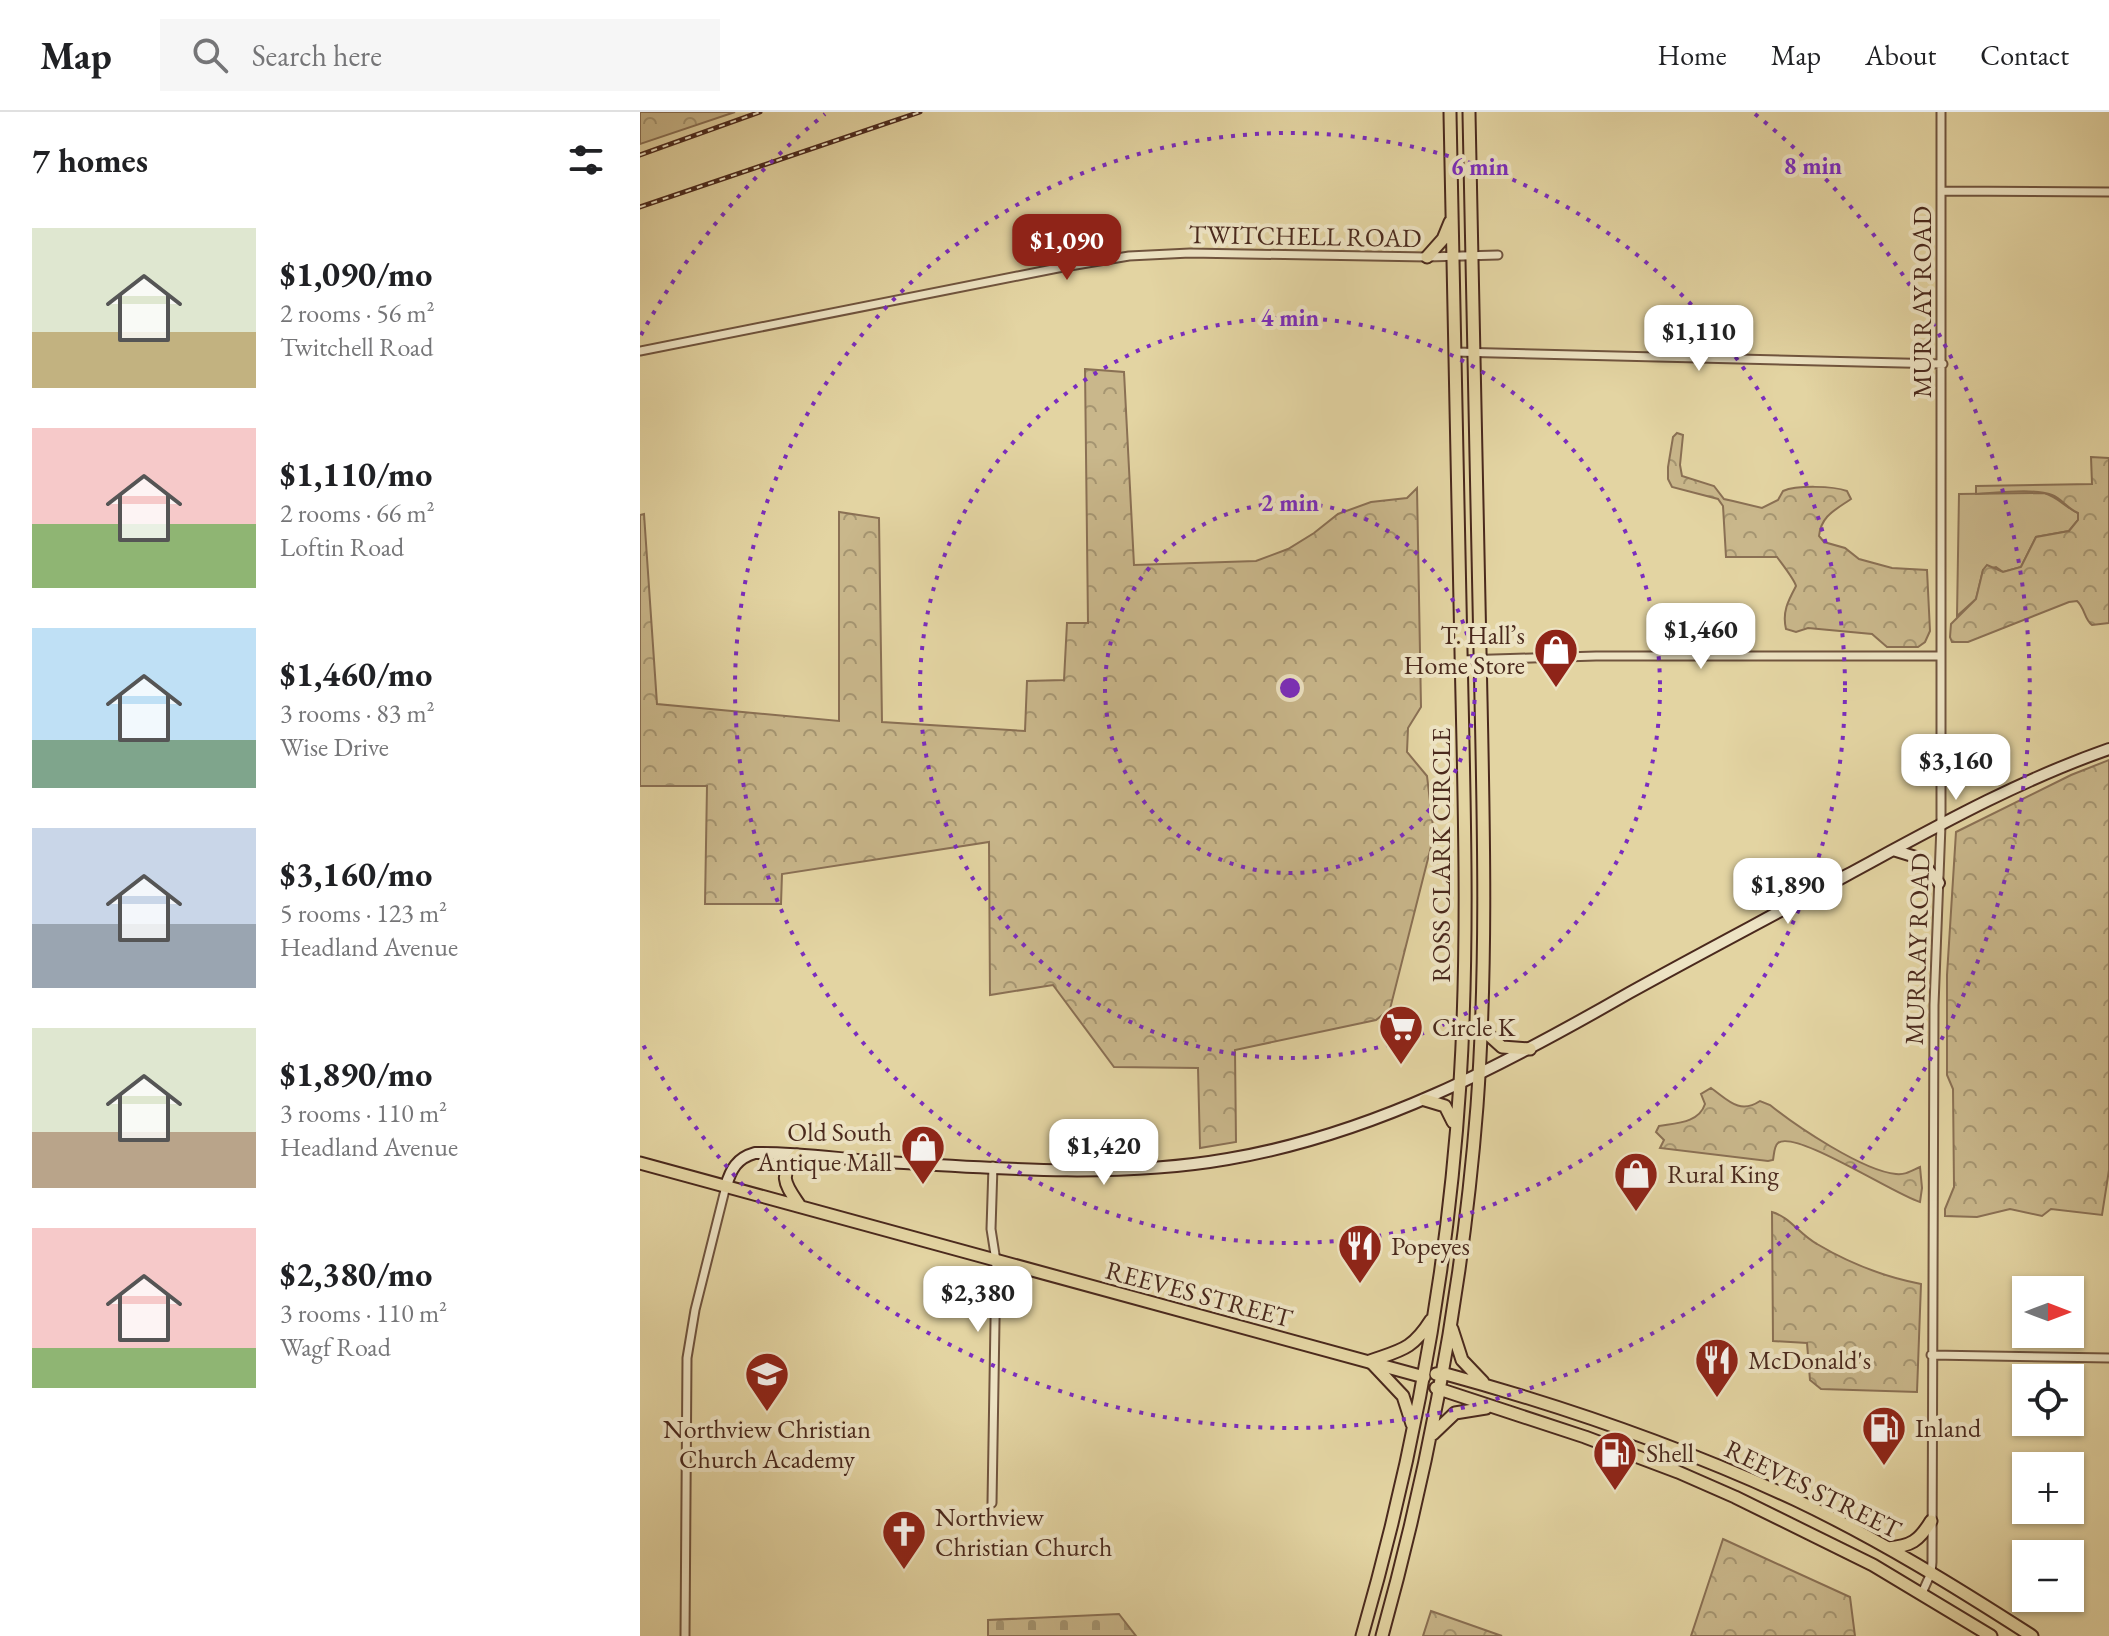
<!DOCTYPE html>
<html lang="en">
<head>
<meta charset="utf-8">
<style>
	:root { --surface:#fff; --page:#f6f6f6; --text:#202124; --muted:#757577; --line:#e0e0e0; --accent:#8f2418 }
	body { margin:0; font-family:"EB Garamond",serif; background:var(--page); color:var(--text); height:100vh; display:flex; flex-direction:column; font-size:30px; white-space:nowrap }
	* { box-sizing:border-box; margin:0 }
	p { font-size:26px; color:var(--muted) }
	.icon { flex:none; width:44px; height:44px; fill:none; stroke:currentColor; stroke-width:2; stroke-linecap:round; stroke-linejoin:round }
	.map { position:relative; flex:1; overflow:hidden }
	.sheet { display:flex; flex-direction:column; background:var(--surface); width:640px }
	.sheet>* { flex:none }
	.needle { width:52px; rotate:90deg }
	.buttons { position:absolute; left:1372px; top:1164px; display:grid; gap:16px }
	.buttons a { display:grid; place-items:center; width:72px; height:72px; border-radius:0px; background:var(--surface); box-shadow:0 2px 6px #0004; font-size:40px }
	.price { position:absolute; translate:-50% -68px; padding:0 18px; border-radius:16px; background:#fff; color:#222; font-size:26px; line-height:52px; filter:drop-shadow(0 2px 4px #0008) }
	.price::after { content:''; position:absolute; left:50%; top:48px; width:24px; height:18px; margin-left:-12px; background:inherit; clip-path:polygon(0 0,100% 0,50% 100%) }
	.price.selected { background:var(--accent); color:#fff }
	ul { padding:0; list-style:none }
	li { display:flex; align-items:center; gap:24px; height:200px; padding:0 32px }
	li span { display:grid; place-items:center; flex:none; width:224px; height:160px; border-radius:0px; color:#555 }
	li>.icon { margin-inline-start:auto }
	span .icon { width:96px; height:96px; fill:#fffc; stroke-width:1 }
	li b { font-size:34px }
	h2 { display:flex; justify-content:space-between; align-items:center; height:96px; padding:0 32px; font-size:34px }
	header { display:flex; align-items:center; gap:48px; box-sizing:border-box; height:112px; padding:0 40px; background:var(--surface); border-bottom:2px solid var(--line) }
	header strong { font-size:38px }
	nav { display:flex; gap:44px; margin-inline-start:auto; font-size:28px }
	.search { width:560px; height:72px; background:var(--page); display:flex; align-items:center; gap:20px; box-sizing:border-box; padding:0 28px; border-radius:0px; color:var(--muted); font-size:30px }
	main { display:flex; flex:1; min-height:0 }
	.map>svg:first-child { display:block }
	.green { fill:#c9b78b; stroke:#8a7054; stroke-width:2 }
	.forest { fill:url(#forest-crowns); stroke:#8a7054; stroke-width:2 }
	.cemetery { fill:url(#cemetery-stones); stroke:#8a7054; stroke-width:2 }
	.lines { fill:none; stroke-linecap:round; stroke-linejoin:round }
	.minor-casing { stroke:#70543e; stroke-width:11 }
	.secondary-casing { stroke:#4a291d; stroke-width:14 }
	.primary-casing { stroke:#4a291d; stroke-width:15 }
	.trunk-casing { stroke:#4a291d; stroke-width:15 }
	.minor { stroke:#ede3c3; stroke-width:7 }
	.secondary { stroke:#ede3c3; stroke-width:10 }
	.primary { stroke:#e3d4a2; stroke-width:11 }
	.trunk { stroke:#e3d4a2; stroke-width:11 }
	.rail-casing { stroke:#4a291d; stroke-width:5 }
	.rail { stroke:#ede3c3; stroke-width:2; stroke-dasharray:6; stroke-linecap:butt }
	.ring { fill:none; stroke:#7b2cbf; stroke-width:4; stroke-dasharray:4 8 }
	.labels { text-anchor:middle; stroke-width:8; stroke-linejoin:round; paint-order:stroke }
	.street-label { font-size:26px; fill:#4a291d; stroke:#ede3c3 }
	.poi-label { font-size:26px; fill:#4a291d; stroke:#ede3c3; text-anchor:start }
	.centre { fill:#7b2cbf; stroke:#ede3c3; stroke-width:4 }
	.ring-label { font-size:24px; text-anchor:middle; font-weight:bold; fill:#7b2cbf; stroke:#ede3c3; stroke-width:8; stroke-linejoin:round; paint-order:stroke }
</style>
</head>
<body>
<header>
<strong>Map</strong>
<div class="search"><svg class="icon" aria-label="search" viewBox="0 0 24 24"><circle cx="10" cy="10" r="6"/><path d="M15 15l6 6"/></svg>Search here</div>
<nav><a>Home</a><a>Map</a><a>About</a><a>Contact</a></nav>
</header>
<main>
<section class="sheet">
<h2>7 homes<svg class="icon" aria-label="filters" viewBox="0 0 24 24"><path d="M4 7h16M4 17h16"/><circle cx="9" cy="7" r="2"/><circle cx="15" cy="17" r="2"/></svg></h2>
<ul>
<li><span style="background:linear-gradient(#dfe7d0 65%,#c2b280 0)"><svg class="icon" aria-label="home" viewBox="0 0 24 24"><path d="M3 11l9-7 9 7M6 9v11h12V9"/></svg></span><div><b>$1,090/mo</b><p>2 rooms · 56 m²</p><p>Twitchell Road</p></div></li>
<li><span style="background:linear-gradient(#f6c9c9 60%,#8fb573 0)"><svg class="icon" aria-label="home" viewBox="0 0 24 24"><path d="M3 11l9-7 9 7M6 9v11h12V9"/></svg></span><div><b>$1,110/mo</b><p>2 rooms · 66 m²</p><p>Loftin Road</p></div></li>
<li><span style="background:linear-gradient(#bfe0f5 70%,#7fa58c 0)"><svg class="icon" aria-label="home" viewBox="0 0 24 24"><path d="M3 11l9-7 9 7M6 9v11h12V9"/></svg></span><div><b>$1,460/mo</b><p>3 rooms · 83 m²</p><p>Wise Drive</p></div></li>
<li><span style="background:linear-gradient(#c9d6e8 60%,#9aa5b1 0)"><svg class="icon" aria-label="home" viewBox="0 0 24 24"><path d="M3 11l9-7 9 7M6 9v11h12V9"/></svg></span><div><b>$3,160/mo</b><p>5 rooms · 123 m²</p><p>Headland Avenue</p></div></li>
<li><span style="background:linear-gradient(#dfe7d0 65%,#b9a48a 0)"><svg class="icon" aria-label="home" viewBox="0 0 24 24"><path d="M3 11l9-7 9 7M6 9v11h12V9"/></svg></span><div><b>$1,890/mo</b><p>3 rooms · 110 m²</p><p>Headland Avenue</p></div></li>
<li><span style="background:linear-gradient(#f6c9c9 75%,#8fb573 0)"><svg class="icon" aria-label="home" viewBox="0 0 24 24"><path d="M3 11l9-7 9 7M6 9v11h12V9"/></svg></span><div><b>$2,380/mo</b><p>3 rooms · 110 m²</p><p>Wagf Road</p></div></li>
</ul>
</section>
<div class="map">
<svg width="1469" height="1524" viewBox="0 0 1469 1524">
	<defs>
		<pattern id="forest-crowns" width="20" height="18" patternUnits="userSpaceOnUse" patternTransform="scale(2)"><rect width="20" height="18" fill="#c9b78b"/><path d="M2 6a3 3 0 1 1 6 0M12 15a3 3 0 1 1 6 0" fill="none" stroke="#a59571"/></pattern>
		<pattern id="cemetery-stones" width="16" height="16" patternUnits="userSpaceOnUse" patternTransform="scale(2)"><rect width="16" height="16" fill="#c9b78b"/><path d="M2 7V4a2 2 0 0 1 4 0v3zM10 15v-3a2 2 0 0 1 4 0v3z" fill="#a59571"/></pattern>
	</defs>
	<rect width="100%" height="100%" fill="#e3d4a2"/>
	<filter id="stains"><feTurbulence type="fractalNoise" baseFrequency=".0025" numOctaves="4"/><feColorMatrix values="0 0 0 0 .2 0 0 0 0 .09 0 0 0 0 .02 0 0 0 .5 -.17"/></filter>
	<radialGradient id="worn" r=".72"><stop offset=".6" stop-color="#630" stop-opacity="0"/><stop offset="1" stop-color="#630" stop-opacity=".3"/></radialGradient>
	<path class="green" d="M 1404,381 C 1418,385 1425,395 1438,401 L 1438,408 L 1429,419 L 1396,425 L 1381,455 L 1363,460 L 1356,455 L 1343,458 L 1336,487 L 1317,504 L 1319,382 Z"/>
	<path class="forest" d="M 0,0 L 95,0 L 0,32 Z
		M 445,257 L 484,260 L 494,453 L 616,449 L 648,437 L 674,421 L 698,402 L 731,390 L 767,386 L 777,376 L 781,595 L 768,616 L 767,640 L 787,664 L 794,723 L 750,897 L 736,908 L 595,938 L 596,1030 L 560,1036 L 558,956 L 474,955 L 413,873 L 350,883 L 349,730 L 142,762 L 141,792 L 65,792 L 67,674 L 0,674 L 0,403 L 4,402 L 17,592 L 199,609 L 199,400 L 239,406 L 242,610 L 385,619 L 387,569 L 424,568 L 427,511 L 448,511 Z
		M 1037,321 L 1043,323 L 1040,353 L 1042,364 L 1074,374 L 1084,387 L 1093,389 L 1122,396 L 1138,388 L 1143,379 C 1157,373 1193,374 1207,379 L 1211,387 C 1195,398 1181,404 1179,424 L 1184,430 L 1205,436 L 1219,447 L 1252,456 L 1287,458 L 1290,519 L 1285,530 L 1278,535 L 1247,535 L 1232,522 L 1168,516 L 1156,520 L 1146,517 C 1142,500 1148,489 1156,474 C 1154,467 1142,452 1137,445 L 1086,445 L 1083,394 L 1078,387 L 1032,375 L 1028,367 L 1028,355 L 1033,325 Z
		M 1451,345 L 1469,346 L 1469,511 L 1452,513 C 1444,507 1445,496 1437,489 L 1429,490 L 1328,530 L 1312,530 L 1310,525 L 1311,512 L 1336,487 L 1343,458 L 1347,453 L 1363,460 L 1381,455 L 1396,425 L 1429,419 L 1438,408 L 1438,401 C 1428,397 1422,387 1412,383 C 1395,376 1356,381 1336,382 L 1336,374 L 1452,372 Z
		M 1469,648 L 1469,1058 L 1462,1103 L 1411,1097 L 1402,1104 L 1370,1097 L 1337,1105 L 1305,1104 L 1305,1097 L 1314,1075 L 1313,977 L 1307,963 L 1307,863 L 1316,720 L 1431,663 Z
		M 1071,976 C 1087,987 1099,1003 1120,989 L 1130,993 C 1156,1014 1223,1059 1256,1062 C 1266,1063 1271,1059 1280,1055 L 1282,1076 L 1280,1090 C 1257,1084 1155,1017 1138,1031 C 1134,1034 1134,1043 1133,1048 L 1128,1049 L 1020,1036 L 1024,1028 L 1016,1020 L 1019,1014 C 1036,1011 1059,1011 1065,992 L 1061,982 Z
		M 1132,1100 C 1150,1105 1160,1123 1177,1132 C 1209,1151 1245,1165 1281,1172 L 1277,1280 L 1181,1277 L 1170,1268 L 1167,1231 L 1133,1229 Z
		M 1083,1427 L 1210,1485 L 1215,1524 L 1051,1524 Z
		M 791,1499 L 862,1524 L 783,1524 Z"/>
	<path class="cemetery" d="M 479,1502 L 496,1524 L 348,1524 L 348,1508 Z"/>
	<g class="lines">
		<g class="minor-casing">
			<path id="minor" d="M 1302,79 L 1469,80
				M 0,239 L 418,156 L 489,144 L 550,141 L 787,145 L 858,143
				M 815,240 L 1303,252
				M 821,548 L 956,544 L 1300,544
				M 1291,1243 L 1469,1246
				M 352,1391 L 356,1149 L 351,1117 L 353,1054
				M 1282,1481 L 1291,1461 L 1292,1450 L 1294,893 L 1301,713 L 1301,0
				M 45,1524 L 47,1246 L 55,1198 L 86,1074"/>
		</g>
		<g class="secondary-casing">
			<path id="secondary" d="M 1253,738 L 1279,746 L 1299,771
				M 86,1074 C 91,1057 97,1046 115,1041 C 154,1040 193,1046 231,1049 C 346,1056 474,1067 588,1047 C 734,1022 862,954 989,881 C 1061,841 1134,803 1207,763 C 1292,717 1377,669 1469,637"/>
		</g>
		<g class="primary-casing">
			<path id="primary" d="M 157,1043 C 137,1065 146,1073 160,1094
				M 0,1051 L 784,1265"/>
		</g>
		<g class="trunk-casing">
			<path id="trunk" d="M 787,145 L 803,127 L 810,110
				M 841,916 L 862,935 L 890,937
				M 785,988 L 805,994 L 813,1010
				M 812,1217 L 822,1248 L 843,1270
				M 796,1262 L 802,1261 C 923,1294 1042,1335 1156,1388 C 1238,1427 1316,1475 1392,1524
				M 796,1276 L 945,1325 L 1038,1360 L 1095,1385 L 1233,1453 L 1351,1524
				M 772,1312 L 763,1284 L 730,1249 C 761,1238 772,1238 791,1208
				M 793,1322 L 815,1301 L 846,1296
				M 1248,1436 C 1271,1434 1279,1429 1291,1409
				M 722,1524 C 774,1344 808,1158 820,971 C 829,827 824,683 821,539 C 817,360 813,180 810,0
				M 742,1524 C 790,1351 823,1173 837,994 C 848,843 843,691 840,539 C 836,360 832,180 829,0"/>
		</g>
		<use href="#minor" class="minor"/>
		<use href="#secondary" class="secondary"/>
		<use href="#primary" class="primary"/>
		<use href="#trunk" class="trunk"/>
		<g class="rail-casing">
			<path id="rail" d="M 0,43 L 120,0
				M 0,95 L 280,0"/>
		</g>
		<use href="#rail" class="rail"/>
	</g>
	<g class="ring">
		<circle cx="650" cy="576" r="185"/>
		<circle cx="650" cy="576" r="370"/>
		<circle cx="650" cy="576" r="555"/>
		<path d="M1 223A739 739 0 0 1 185 2M1115 2A739 739 0 1 1 1 929"/>
	</g>
	<defs>
		<g id="shop-pin" transform="scale(2.3)"><path d="M0 17L-7.5 6A9.5 9.5 0 1 1 7.5 6Z" fill="#8f2418" stroke="#ede3c3"/><path d="M-5-2.5h2.3a2.7 3.5 0 0 1 5.4 0H5L5.5 6h-11ZM-1.5-2.5h3a1.5 2.3 0 0 0-3 0Z" fill="#fff"/></g>
		<g id="supermarket-pin" transform="scale(2.3)"><path d="M0 17L-7.5 6A9.5 9.5 0 1 1 7.5 6Z" fill="#8f2418" stroke="#ede3c3"/><path d="M-6-5.5h2.5l.6 2H6L4.5 2H-2.5L-4.4-4H-6ZM-1.5 3.2a1.3 1.3 0 1 0 .1 0ZM3 3.2a1.3 1.3 0 1 0 .1 0Z" fill="#fff"/></g>
		<g id="restaurant-pin" transform="scale(2.3)"><path d="M0 17L-7.5 6A9.5 9.5 0 1 1 7.5 6Z" fill="#8f2418" stroke="#ede3c3"/><path d="M-5-6h1v4h1v-4h1v4h1v-4h1v5L-1.5 .5V6h-2V.5L-5-1ZM5-6V6H3V1.5H1.5Q1.5-4 5-6Z" fill="#fff"/></g>
		<g id="school-pin" transform="scale(2.3)"><path d="M0 17L-7.5 6A9.5 9.5 0 1 1 7.5 6Z" fill="#8f2418" stroke="#ede3c3"/><path d="M0-5L7-2L0 1L-7-2ZM-4 1L0 2.5L4 1V4Q0 6-4 4Z" fill="#fff"/></g>
		<g id="fuel-pin" transform="scale(2.3)"><path d="M0 17L-7.5 6A9.5 9.5 0 1 1 7.5 6Z" fill="#8f2418" stroke="#ede3c3"/><path d="M-5.5-6h7V0h2V4h1.3V-2.5L3-4.5l.8-.8L6-3V5H2.5V1h-1V6h-7ZM-4.2-4.7v3.2H.2V-4.7Z" fill="#fff"/></g>
		<g id="church-pin" transform="scale(2.3)"><path d="M0 17L-7.5 6A9.5 9.5 0 1 1 7.5 6Z" fill="#8f2418" stroke="#ede3c3"/><path d="M-1.2-6h2.4v3.5h3.3v2.4h-3.3V6h-2.4V-.1h-3.3v-2.4h3.3Z" fill="#fff"/></g>
	</defs>
	<g fill-rule="evenodd">
		<use href="#shop-pin" x="916" y="538"/>
		<use href="#supermarket-pin" x="761" y="915"/>
		<use href="#shop-pin" x="283" y="1035"/>
		<use href="#shop-pin" x="996" y="1062"/>
		<use href="#restaurant-pin" x="720" y="1134"/>
		<use href="#restaurant-pin" x="1077" y="1248"/>
		<use href="#school-pin" x="127" y="1262"/>
		<use href="#fuel-pin" x="1244" y="1316"/>
		<use href="#fuel-pin" x="975" y="1341"/>
		<use href="#church-pin" x="264" y="1420"/>
	</g>
	<g class="labels">
		<g class="street-label">
			<text transform="translate(665 124) rotate(1)" y="9">TWITCHELL ROAD</text>
			<text transform="translate(1282 190) rotate(-90)" y="9">MURRAY ROAD</text>
			<text transform="translate(801 743) rotate(-90)" y="9">ROSS CLARK CIRCLE</text>
			<text transform="translate(1277 837) rotate(-88)" y="9">MURRAY ROAD</text>
			<text transform="translate(559 1182) rotate(15)" y="9">REEVES STREET</text>
			<text transform="translate(1173 1377) rotate(26)" y="9">REEVES STREET</text>
		</g>
		<g class="poi-label">
			<text x="885" y="532" text-anchor="end">T. Hall’s<tspan x="885" dy="30">Home Store</tspan></text>
			<text x="792" y="924">Circle K</text>
			<text x="252" y="1029" text-anchor="end">Old South<tspan x="252" dy="30">Antique Mall</tspan></text>
			<text x="1027" y="1071">Rural King</text>
			<text x="751" y="1143">Popeyes</text>
			<text x="1108" y="1257">McDonald's</text>
			<text x="1275" y="1325">Inland</text>
			<text x="127" y="1326" text-anchor="middle">Northview Christian<tspan x="127" dy="30">Church Academy</tspan></text>
			<text x="1006" y="1350">Shell</text>
			<text x="295" y="1414">Northview<tspan x="295" dy="30">Christian Church</tspan></text>
		</g>
	</g>
	<circle cx="650" cy="576" r="12" class="centre"/>
	<g class="ring-label">
		<text x="1173" y="62">8 min</text>
		<text x="840" y="63">6 min</text>
		<text x="650" y="214">4 min</text>
		<text x="650" y="399">2 min</text>
	</g>
	<rect width="100%" height="100%" filter="url(#stains)"/>
	<rect width="100%" height="100%" fill="url(#worn)"/>
</svg>
<div class="buttons">
<a><svg class="needle" viewBox="-14 -14 28 28"><path d="M0-13l5 13h-10z" fill="#e53935"/><path d="M0 13l5-13h-10z" fill="#757577"/></svg></a>
<a><svg class="icon" aria-label="locate" viewBox="0 0 24 24"><circle cx="12" cy="12" r="6"/><path d="M12 2v4M12 18v4M2 12h4M18 12h4"/></svg></a>
<a>+</a>
<a>−</a>
</div>
<b class="price selected" style="left:427px;top:170px">$1,090</b>
<b class="price" style="left:1059px;top:261px">$1,110</b>
<b class="price" style="left:1061px;top:559px">$1,460</b>
<b class="price" style="left:1316px;top:690px">$3,160</b>
<b class="price" style="left:1148px;top:814px">$1,890</b>
<b class="price" style="left:464px;top:1075px">$1,420</b>
<b class="price" style="left:338px;top:1222px">$2,380</b>
</div>
</main>
</body>
</html>
